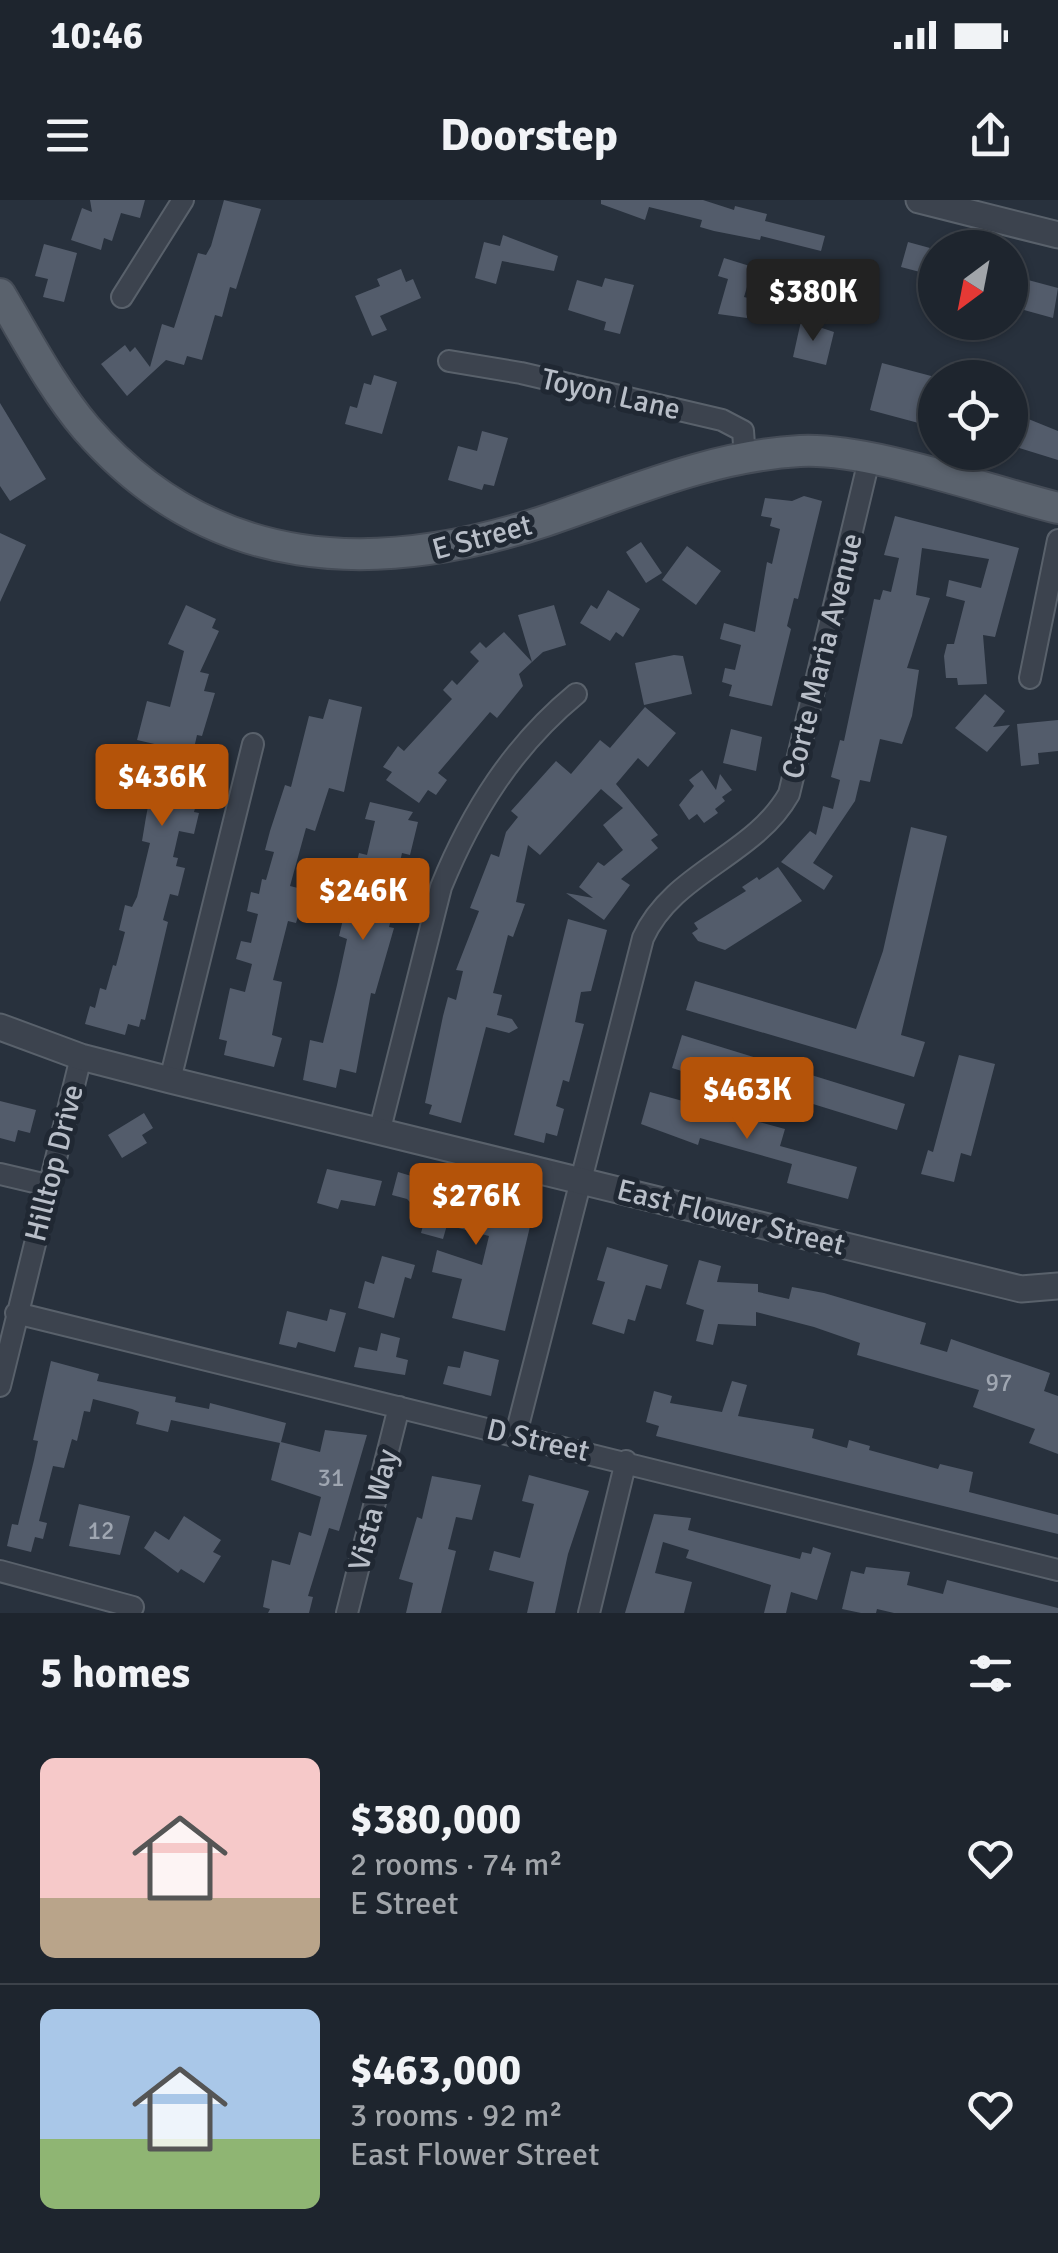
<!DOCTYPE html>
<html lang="en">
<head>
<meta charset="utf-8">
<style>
	:root { --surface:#1e252e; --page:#262d36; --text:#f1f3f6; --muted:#a1a5aa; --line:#3c424a; --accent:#b45309 }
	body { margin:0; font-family:Signika,sans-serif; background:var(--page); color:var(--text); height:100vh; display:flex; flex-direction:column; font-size:38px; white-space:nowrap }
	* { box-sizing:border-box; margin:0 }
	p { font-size:32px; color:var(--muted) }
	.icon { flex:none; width:55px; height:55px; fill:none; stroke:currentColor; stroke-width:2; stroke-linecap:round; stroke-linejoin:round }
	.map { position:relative; height:1413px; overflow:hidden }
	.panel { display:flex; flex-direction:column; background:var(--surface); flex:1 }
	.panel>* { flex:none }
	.needle { width:65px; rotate:212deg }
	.controls { position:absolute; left:918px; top:30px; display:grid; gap:20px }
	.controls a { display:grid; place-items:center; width:110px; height:110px; border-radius:50%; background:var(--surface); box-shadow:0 2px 8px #0004,0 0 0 2px var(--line); font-size:50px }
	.price { position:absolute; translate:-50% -85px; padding:0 22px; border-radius:10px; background:var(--accent); color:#fff; font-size:32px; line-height:65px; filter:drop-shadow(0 2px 5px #0008) }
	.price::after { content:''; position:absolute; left:50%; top:60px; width:30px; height:22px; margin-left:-15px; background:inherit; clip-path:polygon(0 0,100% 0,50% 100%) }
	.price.on { background:#222; color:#fff }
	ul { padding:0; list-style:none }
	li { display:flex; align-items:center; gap:30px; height:250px; padding:0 40px }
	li+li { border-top:2px solid var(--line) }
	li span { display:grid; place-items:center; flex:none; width:280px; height:200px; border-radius:15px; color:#555 }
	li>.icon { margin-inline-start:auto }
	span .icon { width:120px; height:120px; fill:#fffc; stroke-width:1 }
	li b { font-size:42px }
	h2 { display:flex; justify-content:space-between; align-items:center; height:120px; padding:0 40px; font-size:42px }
	.status { display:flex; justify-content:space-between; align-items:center; height:70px; padding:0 50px; background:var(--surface); direction:ltr }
	.status svg { height:28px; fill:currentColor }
	header { display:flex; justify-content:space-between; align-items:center; height:130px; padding:0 40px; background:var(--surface); font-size:45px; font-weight:700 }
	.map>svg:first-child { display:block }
	.building { fill:#535c6b }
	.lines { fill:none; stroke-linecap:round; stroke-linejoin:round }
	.minor-casing { stroke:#59616b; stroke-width:24 }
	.tertiary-casing { stroke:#59616b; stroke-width:29 }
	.primary-casing { stroke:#454c57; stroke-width:34 }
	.minor { stroke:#3c434e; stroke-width:20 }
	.tertiary { stroke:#3c434e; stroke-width:25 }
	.primary { stroke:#5a626d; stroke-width:30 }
	.labels { text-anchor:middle; stroke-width:10; stroke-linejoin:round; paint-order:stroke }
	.number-label { font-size:25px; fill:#9fa6b1 }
	.street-label { font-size:30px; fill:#b8bec8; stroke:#202833 }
</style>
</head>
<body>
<div class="status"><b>10:46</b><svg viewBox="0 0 49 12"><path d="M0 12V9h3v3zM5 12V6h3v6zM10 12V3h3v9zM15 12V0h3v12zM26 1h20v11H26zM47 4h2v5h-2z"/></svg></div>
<header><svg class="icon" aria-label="menu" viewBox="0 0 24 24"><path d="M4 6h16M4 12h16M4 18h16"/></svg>Doorstep<svg class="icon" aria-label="share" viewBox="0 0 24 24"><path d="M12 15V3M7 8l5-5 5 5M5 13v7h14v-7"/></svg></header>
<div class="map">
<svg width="1058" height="1413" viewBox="0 0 1058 1413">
	<rect width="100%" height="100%" fill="#28313d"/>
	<path class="building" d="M 90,0 L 145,0 L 140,18 L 121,13 L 112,41 L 104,38 L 101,50 L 71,40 L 82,8 L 92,12 Z
		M 224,0 L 261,9 L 236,89 L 230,87 L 222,117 L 215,115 L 202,160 L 187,156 L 184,165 L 166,160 L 127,196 L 101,164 L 125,145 L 130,152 L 135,147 L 150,167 L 162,124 L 174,128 L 198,53 L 206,55 L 211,46 Z
		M 601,0 L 703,0 L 734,10 L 735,6 L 767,14 L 765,21 L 825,36 L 821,51 L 761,36 L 760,40 L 714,31 L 700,27 L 702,20 L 649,7 L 645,20 L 601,4 Z
		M 503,35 L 558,56 L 554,71 L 502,61 L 496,84 L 475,78 L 484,42 L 500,46 Z
		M 908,42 L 930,48 L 928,53 L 935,55 L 935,76 L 901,67 Z
		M 44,44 L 77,53 L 64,102 L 43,97 L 48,79 L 35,76 Z
		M 724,58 L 753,67 L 744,97 L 752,99 L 747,118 L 718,114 L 728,79 L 718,76 Z
		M 401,69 L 406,82 L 413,79 L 421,98 L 380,116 L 387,130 L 372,136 L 355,96 L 380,86 L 377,79 Z
		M 1010,75 L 1058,88 L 1053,118 L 1024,110 L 1027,102 L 1010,97 Z
		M 605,78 L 634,85 L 620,134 L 604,130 L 606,122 L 568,110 L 577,80 L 602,87 Z
		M 801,121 L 834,132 L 826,165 L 793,157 Z
		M 882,163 L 935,177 L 926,225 L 870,210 Z
		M 374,175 L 397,182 L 382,234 L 345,224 L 350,206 L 357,208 L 364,183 L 371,185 Z
		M 1010,200 L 1024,205 L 1021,216 L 1058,231 L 1058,260 L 1010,245 Z
		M 0,203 L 46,279 L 10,301 L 0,286 Z
		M 482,231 L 508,238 L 494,286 L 484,284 L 482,290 L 448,280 L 458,246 L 477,251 Z
		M 804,296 L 822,301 L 798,399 L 794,398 L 787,426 L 791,429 L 772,506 L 729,496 L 732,485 L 722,482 L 725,468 L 735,470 L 741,445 L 720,439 L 724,423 L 755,432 L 767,362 L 772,364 L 780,329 L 770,326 L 772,318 L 761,316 L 765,298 L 792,301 Z
		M 895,316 L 1019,348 L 995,437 L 983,435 L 987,484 L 958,485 L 957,478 L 946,478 L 944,456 L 947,444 L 954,444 L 965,401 L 946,396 L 949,380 L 981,388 L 989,359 L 922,348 L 916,395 L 930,398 L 907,468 L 919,470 L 912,516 L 902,544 L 880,539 L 870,582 L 860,580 L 855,601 L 813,663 L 833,676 L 824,690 L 781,662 L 810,631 L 816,635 L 823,606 L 833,609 L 840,580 L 831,577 L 840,540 L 844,541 L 874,399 L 880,400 L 883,390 L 891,392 L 899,358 L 884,355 Z
		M 0,333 L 26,345 L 0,402 Z
		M 641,342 L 662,373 L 646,383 L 626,352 Z
		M 687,346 L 721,371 L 696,405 L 662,380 Z
		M 608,390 L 640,409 L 623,437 L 616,432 L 610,441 L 580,423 L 591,405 L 597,409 Z
		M 186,405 L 216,419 L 212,428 L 219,431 L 200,472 L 209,474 L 204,491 L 215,493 L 202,536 L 197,535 L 190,566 L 202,570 L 204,576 L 194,612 L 199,613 L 194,634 L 179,631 L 173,657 L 178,658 L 176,666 L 185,668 L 178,696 L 170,694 L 163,720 L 168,722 L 145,820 L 141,819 L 139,827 L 128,824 L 125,835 L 85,824 L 90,806 L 95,808 L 100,788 L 106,790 L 113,765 L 116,766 L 125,732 L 119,730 L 125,705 L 132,707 L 137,697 L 150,643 L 142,641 L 146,617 L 149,601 L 157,603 L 172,548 L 137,540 L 147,501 L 170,507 L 184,451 L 168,444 Z
		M 554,405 L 566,445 L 543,452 L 532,462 L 518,415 Z
		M 504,432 L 532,462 L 519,474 L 523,486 L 497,518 L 490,512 L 438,573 L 447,580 L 436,595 L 428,590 L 419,603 L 386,580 L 392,572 L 383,567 L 398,546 L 404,551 L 452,499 L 443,490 L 452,480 L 457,485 L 479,461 L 470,452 L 480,442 L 486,448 Z
		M 674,455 L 683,456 L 692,494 L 644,505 L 635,463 Z
		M 985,494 L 1005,511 L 993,527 L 1010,525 L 987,552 L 955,528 Z
		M 329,499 L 362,507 L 344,592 L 329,588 L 315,631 L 306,628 L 290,686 L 302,689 L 302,703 L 296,723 L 288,721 L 273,780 L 282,782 L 272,835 L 282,838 L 274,867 L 224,855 L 227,841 L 219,839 L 230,788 L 245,792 L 252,764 L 236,759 L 241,741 L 251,743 L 258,714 L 247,711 L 251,692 L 259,694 L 262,679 L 266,680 L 274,652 L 265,650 L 270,631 L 285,585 L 291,587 L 309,516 L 323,519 Z
		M 645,507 L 676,533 L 648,567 L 638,558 L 616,584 L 658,635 L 651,640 L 658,648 L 621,679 L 630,685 L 604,720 L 566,693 L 593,698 L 579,687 L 598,662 L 604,666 L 623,650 L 603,625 L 623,608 L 601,589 L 540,655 L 528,645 L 516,702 L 525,704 L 513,737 L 508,735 L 493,793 L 502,795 L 497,815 L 512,819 L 518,828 L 509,833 L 486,827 L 461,923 L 429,914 L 432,905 L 425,903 L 443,816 L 448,797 L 456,800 L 463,771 L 456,770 L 479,711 L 470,708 L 491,654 L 499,657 L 506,632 L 518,617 L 511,611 L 556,561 L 571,574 L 600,540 L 610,548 Z
		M 1058,520 L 1058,551 L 1038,553 L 1039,564 L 1021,566 L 1017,524 Z
		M 731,529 L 762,537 L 756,571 L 723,563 Z
		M 702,570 L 716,590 L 720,574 L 732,590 L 722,597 L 725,601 L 715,609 L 718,613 L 704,623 L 697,614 L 689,620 L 679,605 L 694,586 L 689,580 Z
		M 370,602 L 413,612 L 408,620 L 418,622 L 410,655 L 402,653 L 396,679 L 406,681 L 401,699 L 397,698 L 389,727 L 394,728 L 375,794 L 371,793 L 356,873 L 340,869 L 336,888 L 303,880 L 310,840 L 323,843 L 337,785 L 347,739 L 339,736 L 359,653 L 367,655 L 375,621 L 365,619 Z
		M 911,627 L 947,636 L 901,835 L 925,842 L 914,877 L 686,810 L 695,781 L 856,829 L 883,751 Z
		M 778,667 L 802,701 L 725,750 L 698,741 L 692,733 L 698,729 L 694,723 L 746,691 L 742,687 L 757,677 L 759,680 Z
		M 568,719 L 607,730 L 591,791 L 581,792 L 575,822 L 584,824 L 569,882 L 563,880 L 556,906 L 564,909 L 557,936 L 546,933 L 544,943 L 514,935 Z
		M 682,835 L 905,904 L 897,930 L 813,904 L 811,911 L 672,868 Z
		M 959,855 L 995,864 L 971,956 L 961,953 L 954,982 L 921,974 L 928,950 L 933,952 Z
		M 650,892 L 785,929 L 780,946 L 857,967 L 848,999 L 787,983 L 792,964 L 700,938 L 698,945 L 641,924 Z
		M 0,901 L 36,910 L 30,933 L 18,930 L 15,942 L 0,938 Z
		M 144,913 L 153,928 L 142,935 L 147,943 L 122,958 L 108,935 Z
		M 327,969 L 382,981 L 375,1006 L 341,1000 L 338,1009 L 317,1003 Z
		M 398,972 L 418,978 L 458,1018 L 466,988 L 524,1001 L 521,1011 L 533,1014 L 505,1131 L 452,1118 L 462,1079 L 432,1072 L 437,1050 L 482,1065 L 489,1036 L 447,1025 L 443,1039 L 421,1033 L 425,1018 L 407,999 L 392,995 Z
		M 607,1047 L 668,1065 L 661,1089 L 646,1085 L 635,1121 L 628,1119 L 624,1134 L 592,1124 L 605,1082 L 597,1080 Z
		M 382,1056 L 415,1065 L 411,1079 L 405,1077 L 394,1118 L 358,1108 L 365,1081 L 374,1084 Z
		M 699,1060 L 721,1066 L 717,1082 L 758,1084 L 758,1092 L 789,1099 L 792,1087 L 824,1093 L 926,1123 L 920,1144 L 947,1152 L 951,1139 L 1050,1173 L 1044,1191 L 1058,1196 L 1058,1254 L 1029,1243 L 1035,1229 L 973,1207 L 979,1190 L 857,1155 L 860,1143 L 814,1127 L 756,1112 L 756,1126 L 718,1124 L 713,1145 L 696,1141 L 704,1110 L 686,1104 Z
		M 330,1109 L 346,1113 L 335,1152 L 298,1142 L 296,1148 L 279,1144 L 287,1111 L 327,1121 Z
		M 381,1133 L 400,1138 L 396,1157 L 408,1160 L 405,1175 L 354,1167 L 359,1147 L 377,1151 Z
		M 464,1151 L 499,1160 L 491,1196 L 443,1184 L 448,1166 L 460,1168 Z
		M 51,1161 L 99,1174 L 97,1181 L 176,1197 L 175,1202 L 209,1209 L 210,1203 L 286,1223 L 281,1242 L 320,1252 L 325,1230 L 367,1235 L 339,1331 L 329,1328 L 308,1396 L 313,1397 L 309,1413 L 268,1413 L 270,1409 L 263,1407 L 272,1360 L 290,1365 L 299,1332 L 311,1336 L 321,1297 L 271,1280 L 280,1243 L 171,1220 L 168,1232 L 136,1224 L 139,1212 L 132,1209 L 93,1199 L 90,1212 L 84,1211 L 77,1241 L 72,1239 L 64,1268 L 53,1266 L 39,1321 L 47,1323 L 43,1339 L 35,1337 L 31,1352 L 7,1346 L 12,1324 L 18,1325 L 34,1260 L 38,1241 L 33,1240 Z
		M 732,1181 L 747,1185 L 738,1216 L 814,1229 L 812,1238 L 847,1248 L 849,1240 L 870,1246 L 869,1250 L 938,1269 L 940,1264 L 973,1272 L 969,1292 L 1058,1315 L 1058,1334 L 656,1236 L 659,1226 L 646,1222 L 654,1191 L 672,1196 L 670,1203 L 722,1212 Z
		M 529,1275 L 589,1291 L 568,1354 L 555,1413 L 527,1413 L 534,1382 L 489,1370 L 494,1351 L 520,1358 L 534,1304 L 522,1301 Z
		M 432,1276 L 481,1285 L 472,1320 L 456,1317 L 448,1349 L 456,1351 L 441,1413 L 406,1413 L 413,1383 L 399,1379 L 417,1317 L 422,1319 Z
		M 79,1304 L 130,1316 L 120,1355 L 69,1346 Z
		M 654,1314 L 691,1318 L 688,1330 L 800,1359 L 802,1352 L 811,1354 L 813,1347 L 831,1353 L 817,1400 L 791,1392 L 786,1413 L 764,1413 L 771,1385 L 686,1358 L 689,1350 L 663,1342 L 655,1373 L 692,1382 L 684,1413 L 625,1413 Z
		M 184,1316 L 221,1340 L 213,1352 L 221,1356 L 204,1383 L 181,1369 L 178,1373 L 144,1348 L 155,1331 L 169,1340 Z
		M 866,1367 L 910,1372 L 907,1385 L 943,1394 L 947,1380 L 1058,1408 L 1058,1413 L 894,1413 L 877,1409 L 876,1413 L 861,1413 L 842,1409 L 851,1371 L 864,1374 Z"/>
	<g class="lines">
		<g class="minor-casing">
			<path id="minor" d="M 122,97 L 183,0
				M 449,161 L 521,173 L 722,220 L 743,231 L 745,258
				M 1030,478 L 1058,340
				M 170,880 L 253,544
				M 379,933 L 441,687 C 472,611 513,546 576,494
				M 0,974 L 47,985
				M 16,1113 L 1058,1370
				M 0,1186 L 81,857
				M 516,1234 L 643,738 C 673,672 754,656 789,594 L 869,260
				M 0,1371 L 133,1407
				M 347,1413 L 399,1207
				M 589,1413 L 626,1261"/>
		</g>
		<g class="tertiary-casing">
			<path id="tertiary" d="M 919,0 L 1058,35
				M 0,827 L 81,857 L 170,880 L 1021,1089 L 1058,1086"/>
		</g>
		<g class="primary-casing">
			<path id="primary" d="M 0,94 C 27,139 52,188 86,228 C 211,372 375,377 545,321 C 628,293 710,256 800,251 C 867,247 989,291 1058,308"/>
		</g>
		<use href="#minor" class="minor"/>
		<use href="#tertiary" class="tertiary"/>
		<use href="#primary" class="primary"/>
	</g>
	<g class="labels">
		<g class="number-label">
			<text x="999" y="1191">97</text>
			<text x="331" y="1286">31</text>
			<text x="101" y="1339">12</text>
		</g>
		<g class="street-label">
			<text transform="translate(611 194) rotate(13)" y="10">Toyon Lane</text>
			<text transform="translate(482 337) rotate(-15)" y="10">E Street</text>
			<text transform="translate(822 456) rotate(-76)" y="10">Corte Maria Avenue</text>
			<text transform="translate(54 963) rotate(-76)" y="10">Hilltop Drive</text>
			<text transform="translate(731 1017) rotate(14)" y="10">East Flower Street</text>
			<text transform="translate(538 1240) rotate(13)" y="10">D Street</text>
			<text transform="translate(373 1310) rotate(-76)" y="10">Vista Way</text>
		</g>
	</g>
</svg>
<div class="controls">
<a><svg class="needle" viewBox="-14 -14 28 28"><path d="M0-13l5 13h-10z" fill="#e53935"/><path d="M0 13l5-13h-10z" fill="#a1a5aa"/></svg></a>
<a><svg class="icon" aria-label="locate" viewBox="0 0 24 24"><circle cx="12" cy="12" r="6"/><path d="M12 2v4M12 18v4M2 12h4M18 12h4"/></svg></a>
</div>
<b class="price on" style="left:813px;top:144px">$380K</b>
<b class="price" style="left:162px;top:629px">$436K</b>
<b class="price" style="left:363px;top:743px">$246K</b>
<b class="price" style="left:747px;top:942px">$463K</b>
<b class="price" style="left:476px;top:1048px">$276K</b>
</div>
<section class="panel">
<h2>5 homes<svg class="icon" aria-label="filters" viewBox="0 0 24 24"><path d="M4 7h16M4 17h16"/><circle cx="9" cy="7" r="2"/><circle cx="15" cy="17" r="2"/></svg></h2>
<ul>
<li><span style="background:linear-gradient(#f6c9c9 70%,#b9a48a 0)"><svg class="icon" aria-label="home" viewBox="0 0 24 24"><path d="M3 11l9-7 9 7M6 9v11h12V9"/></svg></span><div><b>$380,000</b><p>2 rooms · 74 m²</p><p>E Street</p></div><svg class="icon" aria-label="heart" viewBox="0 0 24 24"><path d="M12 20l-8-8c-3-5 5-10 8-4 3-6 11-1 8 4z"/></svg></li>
<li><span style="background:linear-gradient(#a9c7e8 65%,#8fb573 0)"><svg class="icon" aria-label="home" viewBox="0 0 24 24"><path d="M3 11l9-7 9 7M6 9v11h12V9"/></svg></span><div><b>$463,000</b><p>3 rooms · 92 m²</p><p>East Flower Street</p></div><svg class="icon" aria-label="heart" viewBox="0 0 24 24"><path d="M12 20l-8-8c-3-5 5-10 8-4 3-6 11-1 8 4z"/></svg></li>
</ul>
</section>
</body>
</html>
